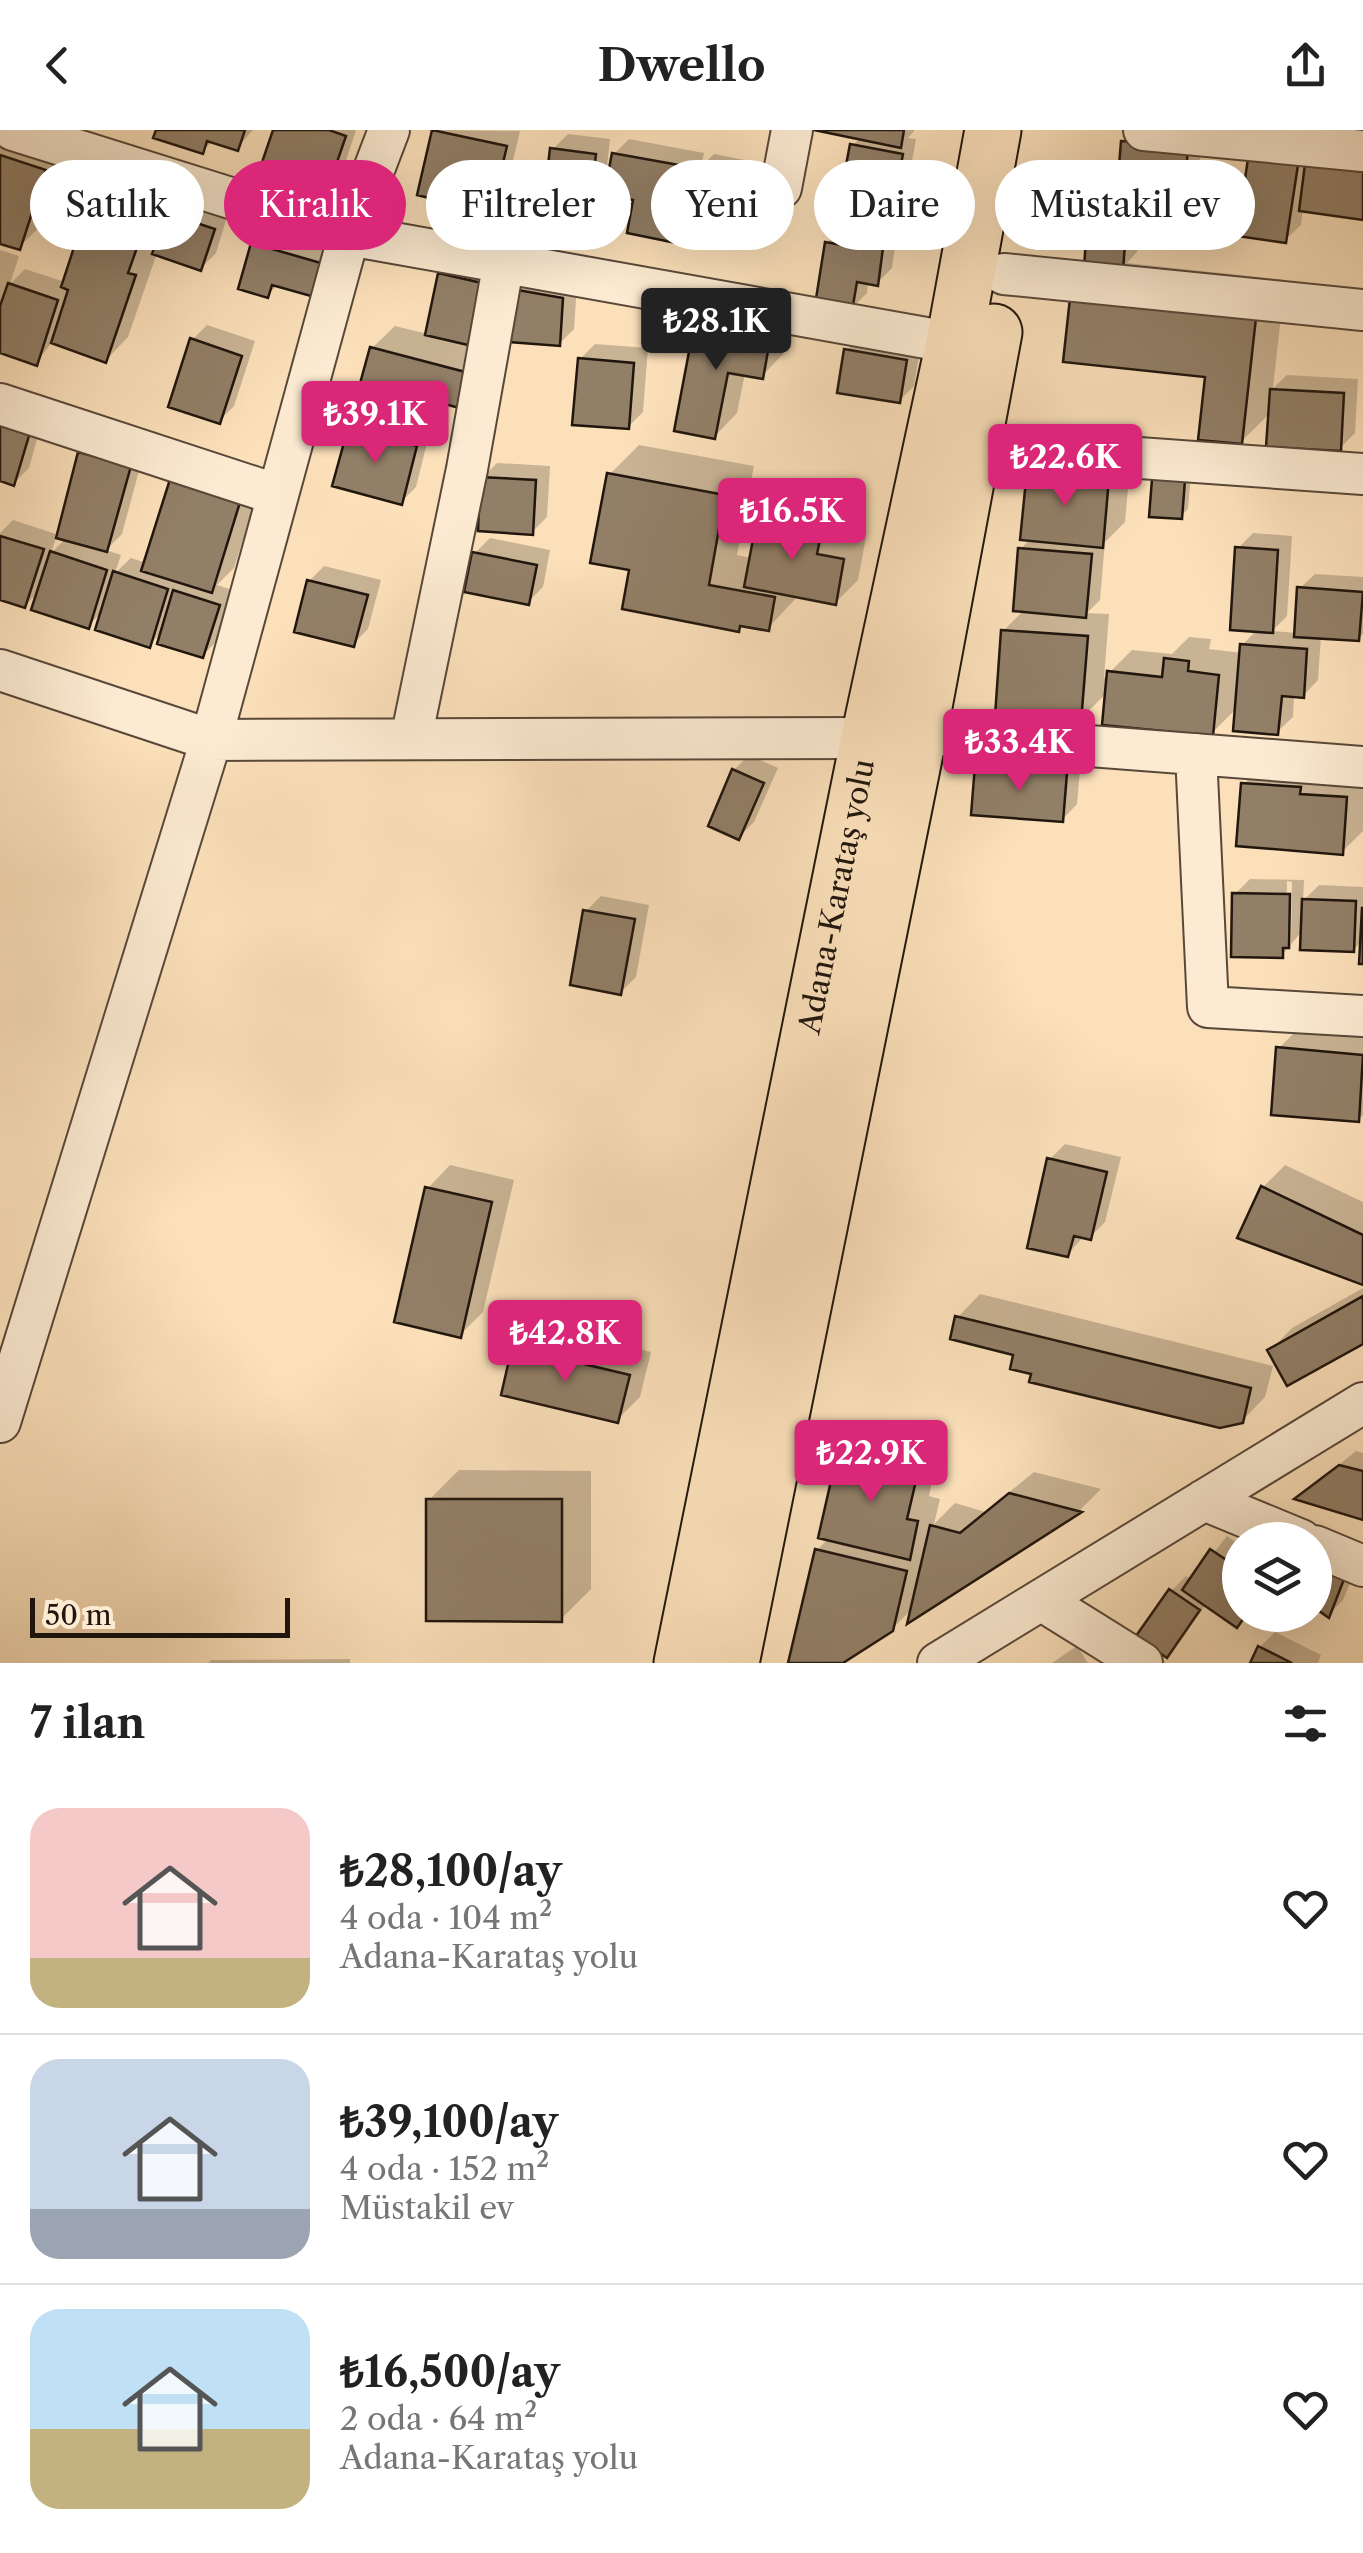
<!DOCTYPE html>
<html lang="tr">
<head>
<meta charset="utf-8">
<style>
	:root { --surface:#fff; --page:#f2f2f2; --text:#222; --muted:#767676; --line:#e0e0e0; --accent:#db2777 }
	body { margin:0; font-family:"Libre Caslon Text",serif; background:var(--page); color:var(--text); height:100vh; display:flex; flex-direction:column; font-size:38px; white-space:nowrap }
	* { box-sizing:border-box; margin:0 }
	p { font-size:32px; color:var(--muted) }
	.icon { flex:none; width:55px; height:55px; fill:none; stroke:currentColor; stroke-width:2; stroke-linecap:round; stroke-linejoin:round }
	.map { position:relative; height:1533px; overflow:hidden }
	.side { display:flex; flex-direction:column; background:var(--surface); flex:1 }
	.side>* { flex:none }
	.hud { position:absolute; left:30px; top:30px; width:1305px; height:90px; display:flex; gap:20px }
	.buttons { position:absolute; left:1222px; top:1392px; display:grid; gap:20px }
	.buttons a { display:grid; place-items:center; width:110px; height:110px; border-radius:50%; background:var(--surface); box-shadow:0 10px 40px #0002; font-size:50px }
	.scale { position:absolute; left:30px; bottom:25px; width:260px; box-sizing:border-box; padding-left:10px; border:5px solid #21160e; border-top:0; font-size:28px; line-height:35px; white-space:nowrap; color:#21160e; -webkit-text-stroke:8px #fcebd2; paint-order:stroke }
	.price { position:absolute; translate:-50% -85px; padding:0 22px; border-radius:10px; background:var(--accent); color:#fff; font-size:32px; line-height:65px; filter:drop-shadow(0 2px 5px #0008) }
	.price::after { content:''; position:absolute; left:50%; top:60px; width:30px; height:22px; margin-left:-15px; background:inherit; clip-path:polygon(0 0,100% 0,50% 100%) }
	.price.active { background:#222; color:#fff }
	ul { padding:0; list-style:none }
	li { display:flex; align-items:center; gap:30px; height:250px; padding:0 30px }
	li+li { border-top:2px solid var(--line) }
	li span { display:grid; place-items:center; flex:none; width:280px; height:200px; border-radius:30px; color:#555 }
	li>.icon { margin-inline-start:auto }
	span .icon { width:120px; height:120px; fill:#fffc; stroke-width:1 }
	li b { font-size:42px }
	h2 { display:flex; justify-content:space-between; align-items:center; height:120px; padding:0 30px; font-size:42px }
	.chip { padding:0 35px; border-radius:45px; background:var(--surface); box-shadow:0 10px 40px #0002; font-size:35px; line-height:90px }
	.chip.active { background:var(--accent); color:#fff }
	header { display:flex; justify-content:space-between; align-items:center; height:130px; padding:0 30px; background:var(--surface); font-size:45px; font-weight:800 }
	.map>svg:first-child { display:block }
	.shadow { fill:#0003; fill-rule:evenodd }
	.building { fill:#927f67; stroke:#21160e; stroke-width:2.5 }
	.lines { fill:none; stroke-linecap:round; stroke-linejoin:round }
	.street-casing { stroke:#584839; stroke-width:44 }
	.primary-casing { stroke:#21160e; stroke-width:59 }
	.street { stroke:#fcebd2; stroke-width:40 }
	.primary { stroke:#fbe0ba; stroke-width:55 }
	.labels { text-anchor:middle; stroke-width:8; stroke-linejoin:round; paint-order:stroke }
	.street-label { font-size:30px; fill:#21160e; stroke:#fcebd2 }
</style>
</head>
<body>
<header><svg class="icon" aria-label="back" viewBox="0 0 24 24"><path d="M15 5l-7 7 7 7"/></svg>Dwello<svg class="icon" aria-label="share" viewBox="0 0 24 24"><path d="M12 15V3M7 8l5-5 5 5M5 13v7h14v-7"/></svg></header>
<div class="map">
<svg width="1363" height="1533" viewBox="0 0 1363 1533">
	<rect width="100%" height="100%" fill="#fbe0ba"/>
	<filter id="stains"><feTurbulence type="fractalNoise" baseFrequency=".002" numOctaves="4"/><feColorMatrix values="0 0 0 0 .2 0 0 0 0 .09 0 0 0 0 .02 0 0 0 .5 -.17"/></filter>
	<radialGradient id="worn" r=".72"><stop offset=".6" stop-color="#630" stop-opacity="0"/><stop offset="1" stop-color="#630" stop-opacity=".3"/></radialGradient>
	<path class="shadow" d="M 159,0 L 253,0 L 237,18 L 213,10 L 203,21 Z
		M 276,0 L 356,0 L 339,52 L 324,67 Z
		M 435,0 L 520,1 L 505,65 L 490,80 L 420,63 Z
		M 816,0 L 915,0 L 908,8 L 916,9 L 908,53 L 893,68 L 852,16 L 860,8 Z
		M 1135,0 L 1202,1 L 1198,60 L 1183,75 L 1175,75 L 1174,85 L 1159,100 L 1139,99 L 1137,122 L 1127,133 L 1285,150 L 1273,258 L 1287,245 L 1358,249 L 1355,303 L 1340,318 L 1271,282 L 1241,312 L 1208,245 L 1097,136 L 1091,79 L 1106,64 L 1119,65 L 1123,12 Z
		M 568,4 L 610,9 L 606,45 L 610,46 L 614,24 L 629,9 L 704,23 L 701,37 L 714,24 L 755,32 L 746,83 L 731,98 L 691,91 L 675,111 L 636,69 L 604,62 L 602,75 L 587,90 L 553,19 Z
		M 0,5 L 67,18 L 42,95 L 19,117 L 0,111 Z
		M 1363,26 L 1363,87 L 1303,79 L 1301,95 L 1285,110 L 1250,29 Z
		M 183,69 L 228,84 L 216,123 L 201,138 L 157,123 L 128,207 L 106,230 L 53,211 L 36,233 L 0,221 L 0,120 L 19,126 L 10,154 L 25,139 L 65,152 L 84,94 L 107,72 L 160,90 L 149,120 L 155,122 L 168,84 Z
		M 863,76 L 900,81 L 892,138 L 877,153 L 868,152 L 867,163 L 852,178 L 827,113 L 842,98 L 847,99 L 848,91 Z
		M 268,99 L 341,120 L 333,151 L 278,154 L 268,165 L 253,114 Z
		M 456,130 L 496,138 L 482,197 L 465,214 L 490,221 L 435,269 L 432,280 L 415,297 L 430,301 L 416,357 L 401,372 L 350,299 L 359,290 L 372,218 L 395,196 L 428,204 L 441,145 Z
		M 530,145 L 577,154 L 574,199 L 559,214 L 515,160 Z
		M 720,168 L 792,182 L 784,223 L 762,246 L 745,243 L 737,283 L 715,306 L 698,191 Z
		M 207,195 L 255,211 L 234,276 L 219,291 L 192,210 Z
		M 861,206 L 921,215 L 914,256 L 899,271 L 846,221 Z
		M 595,214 L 648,218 L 643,282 L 628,297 L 580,229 Z
		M 0,271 L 44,284 L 29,338 L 14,353 L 0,349 Z
		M 96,309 L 144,322 L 122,404 L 106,420 L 121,425 L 115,443 L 131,428 L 146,433 L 263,346 L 234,438 L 217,455 L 233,460 L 218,510 L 203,525 L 164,500 L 149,515 L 104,480 L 88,496 L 40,460 L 25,476 L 0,468 L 0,403 L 13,390 L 59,405 L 81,324 ZM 57,405 L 66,408 L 51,423 Z
		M 639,315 L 754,336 L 737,425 L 752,428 L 759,389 L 782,366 L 843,378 L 839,402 L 866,407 L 858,450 L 835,473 L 798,466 L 768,498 L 743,494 L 738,499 L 632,438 L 609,345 Z
		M 1052,318 L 1131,326 L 1125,392 L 1105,412 L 1100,470 L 1087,483 L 1109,484 L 1104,548 L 1132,520 L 1172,524 L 1189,507 L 1211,509 L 1209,519 L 1242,523 L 1242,515 L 1257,500 L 1238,418 L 1253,403 L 1292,406 L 1287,486 L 1272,501 L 1297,503 L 1299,459 L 1315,444 L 1363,447 L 1363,504 L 1358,509 L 1321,506 L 1318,550 L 1303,566 L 1294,565 L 1293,587 L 1277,602 L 1237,578 L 1212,603 L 1108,562 L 1080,589 L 1003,501 L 1025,479 L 1021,419 L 1031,408 L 1029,341 Z
		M 497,333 L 550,336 L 547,387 L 532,402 L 482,348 Z
		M 1191,344 L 1188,379 L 1181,386 L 1152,384 Z
		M 490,408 L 550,420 L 543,457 L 528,472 L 475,423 Z
		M 324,436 L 381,450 L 368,499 L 353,514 L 309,451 Z
		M 992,621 L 1081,629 L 1077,674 L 1062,690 L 977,636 Z
		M 749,625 L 778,638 L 754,692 L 739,707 L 734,640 Z
		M 1266,631 L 1363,645 L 1363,701 L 1342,722 L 1244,654 Z
		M 1250,749 L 1304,750 L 1303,771 L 1319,755 L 1363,757 L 1363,810 L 1353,820 L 1303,800 L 1282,825 L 1235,764 ZM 1287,751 L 1292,752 L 1291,814 L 1286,814 Z
		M 601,766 L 649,775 L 636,847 L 621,862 L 586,781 Z
		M 1301,896 L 1363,901 L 1363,985 L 1358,990 L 1278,919 Z
		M 1065,1014 L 1121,1027 L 1105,1092 L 1090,1107 L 1084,1106 L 1068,1124 L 1050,1029 Z
		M 450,1035 L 514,1050 L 483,1182 L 460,1205 L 428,1058 Z
		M 1285,1035 L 1363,1072 L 1363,1152 L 1263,1057 Z
		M 1363,1158 L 1363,1211 L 1270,1221 L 1292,1198 Z
		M 980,1164 L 1273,1236 L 1265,1267 L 1242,1291 L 1034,1242 L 1017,1223 L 958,1187 Z
		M 537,1196 L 651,1222 L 640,1267 L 617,1290 L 515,1218 Z
		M 863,1298 L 940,1316 L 929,1366 L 940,1369 L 934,1394 L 955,1373 L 985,1382 L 1034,1342 L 1101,1359 L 1080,1380 L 911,1489 L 914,1477 L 892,1499 L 838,1533 L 791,1533 L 817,1420 L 829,1408 L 841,1321 Z
		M 1356,1321 L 1363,1323 L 1363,1387 L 1298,1368 Z
		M 459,1340 L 591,1341 L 591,1459 L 561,1489 L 429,1370 Z
		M 1227,1406 L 1240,1415 L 1240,1485 L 1246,1485 L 1236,1495 L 1206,1474 L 1181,1509 L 1166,1524 L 1171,1461 L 1186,1446 L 1192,1450 Z
		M 1360,1429 L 1343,1470 L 1328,1485 L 1315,1475 Z
		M 1275,1502 L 1321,1525 L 1318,1533 L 1253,1533 L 1260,1517 Z
		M 1077,1516 L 1088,1533 L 1052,1533 Z
		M 350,1529 L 350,1533 L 208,1533 L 211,1530 Z"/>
	<path class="building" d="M 156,0 L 245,0 L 238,21 L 207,11 L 203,24 L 153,8 Z
		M 273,0 L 329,0 L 346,6 L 324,70 L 257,47 Z
		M 432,0 L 507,16 L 491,83 L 417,65 Z
		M 814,0 L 904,0 L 901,18 Z
		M 1121,11 L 1188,15 L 1184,78 L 1116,73 Z
		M 850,14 L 903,24 L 894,71 L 841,62 Z
		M 550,18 L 596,24 L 588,92 L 542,88 Z
		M 612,23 L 690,37 L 676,113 L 627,103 L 633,70 L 604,65 Z
		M 0,25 L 46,40 L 20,120 L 0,114 Z
		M 1248,28 L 1298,35 L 1286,113 L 1237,106 Z
		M 1305,34 L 1363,42 L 1363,90 L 1299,81 Z
		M 696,38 L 742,46 L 732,101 L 687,92 Z
		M 1088,78 L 1162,83 L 1160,102 L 1126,101 L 1123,140 L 1084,138 Z
		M 166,83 L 215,99 L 201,141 L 152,124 Z
		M 845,90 L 886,95 L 878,156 L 857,152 L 852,181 L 815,175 L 825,112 L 842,115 Z
		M 82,93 L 139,112 L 128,143 L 136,145 L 106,233 L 51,213 L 68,160 L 61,157 Z
		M 251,113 L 328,135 L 318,168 L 272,155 L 268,168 L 238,159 Z
		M 438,143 L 482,153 L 468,215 L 425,205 Z
		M 8,153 L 58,170 L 37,236 L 0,223 L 0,176 Z
		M 512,159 L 563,168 L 560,216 L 509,212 Z
		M 1071,159 L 1257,179 L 1242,314 L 1198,310 L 1205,247 L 1063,232 Z
		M 695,190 L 771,204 L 763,249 L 728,243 L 715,309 L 674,301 Z
		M 190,208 L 242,226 L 220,294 L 168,277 Z
		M 370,217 L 469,243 L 459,278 L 420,267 L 410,306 L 350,290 Z
		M 844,219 L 907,230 L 900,273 L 837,263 Z
		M 578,228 L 634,233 L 629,299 L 572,295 Z
		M 1270,259 L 1344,263 L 1341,321 L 1266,317 Z
		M 0,290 L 31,299 L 14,356 L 0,351 Z
		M 348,298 L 417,316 L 402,375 L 332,356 Z
		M 78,322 L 131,336 L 107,422 L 56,408 Z
		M 1027,340 L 1109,348 L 1103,418 L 1020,410 Z
		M 607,343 L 725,365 L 709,455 L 775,467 L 769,501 L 740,496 L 739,502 L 622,479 L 629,440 L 590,433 Z
		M 171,346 L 241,369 L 212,463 L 141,441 Z
		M 480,347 L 536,350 L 533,405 L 478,401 Z
		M 1152,349 L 1185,350 L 1182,389 L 1149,387 Z
		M 757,388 L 822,400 L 817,424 L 844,429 L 836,475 L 744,457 Z
		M 0,406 L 44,419 L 25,478 L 0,470 Z
		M 1235,417 L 1278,420 L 1273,503 L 1230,500 Z
		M 1018,418 L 1092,424 L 1086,488 L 1013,481 Z
		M 50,421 L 107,440 L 89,499 L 31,480 Z
		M 472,422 L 537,435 L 529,475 L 464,462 Z
		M 113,441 L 168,459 L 150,518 L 95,500 Z
		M 307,450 L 368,465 L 354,517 L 294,502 Z
		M 1297,457 L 1363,462 L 1359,511 L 1294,507 Z
		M 173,460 L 220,475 L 203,528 L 157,514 Z
		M 1001,500 L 1088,506 L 1081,592 L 995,586 Z
		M 1240,514 L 1307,519 L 1304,568 L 1282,566 L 1278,605 L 1233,601 Z
		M 1164,528 L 1189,531 L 1188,541 L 1219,545 L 1213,606 L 1102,595 L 1107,541 L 1162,547 Z
		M 975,635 L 1067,643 L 1063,692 L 971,685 Z
		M 732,639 L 764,653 L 739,710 L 708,696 Z
		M 1241,653 L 1301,657 L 1300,664 L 1347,667 L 1343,725 L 1236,716 Z
		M 1232,763 L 1290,764 L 1289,818 L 1283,818 L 1283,828 L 1231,827 Z
		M 1302,769 L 1356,771 L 1354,822 L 1300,820 Z
		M 1362,778 L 1363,778 L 1363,834 L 1359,834 Z
		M 583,780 L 635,789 L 621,865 L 570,855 Z
		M 1276,917 L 1363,925 L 1359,992 L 1271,985 Z
		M 1047,1028 L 1107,1042 L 1091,1110 L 1074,1106 L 1068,1127 L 1027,1118 Z
		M 1261,1056 L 1363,1105 L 1363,1155 L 1237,1108 Z
		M 425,1057 L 492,1072 L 461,1208 L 394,1192 Z
		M 1363,1166 L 1363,1214 L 1287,1256 L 1267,1220 Z
		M 955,1186 L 1251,1258 L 1243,1293 L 1220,1298 L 1029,1252 L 1031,1244 L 1010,1239 L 1013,1225 L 950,1209 Z
		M 512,1217 L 630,1245 L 618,1293 L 501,1265 Z
		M 838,1320 L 919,1338 L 907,1389 L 918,1391 L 910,1430 L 818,1408 Z
		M 1339,1335 L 1363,1341 L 1363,1390 L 1294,1369 Z
		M 1009,1363 L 1082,1382 L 907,1494 L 930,1395 L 960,1403 Z
		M 426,1369 L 562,1369 L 562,1492 L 426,1491 Z
		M 815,1419 L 907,1441 L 893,1501 L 843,1533 L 788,1533 Z
		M 1210,1419 L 1240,1439 L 1240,1485 L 1246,1485 L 1237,1498 L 1182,1460 Z
		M 1315,1431 L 1346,1444 L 1329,1488 L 1315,1478 Z
		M 1169,1459 L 1200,1480 L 1167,1528 L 1136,1506 Z
		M 1258,1516 L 1292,1533 L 1250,1533 Z"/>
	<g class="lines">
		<g class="street-casing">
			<path id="street" d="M 13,0 L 349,105 L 954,213
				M 1144,0 L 1363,21
				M 781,58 L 792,0
				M 1004,144 L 1363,180
				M 0,274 L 278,365
				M 972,316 L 1363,344
				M 0,540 L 211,610 L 869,608
				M 919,603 L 1363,637
				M 411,609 L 467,339 L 504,131
				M 1196,624 L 1208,877 L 1363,886
				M 0,1292 L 211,610 L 349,105 L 389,0
				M 1204,1370 L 1301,1410
				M 1315,1416 L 1363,1436
				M 1041,1470 L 1142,1533
				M 938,1533 L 1363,1273"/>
		</g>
		<g class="primary-casing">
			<g id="primary">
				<path id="s1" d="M 682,1533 L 869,608 L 954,213 L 993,0"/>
				<path d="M 731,1533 L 919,603 L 994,202"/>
			</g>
		</g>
		<use href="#street" class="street"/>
		<use href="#primary" class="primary"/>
	</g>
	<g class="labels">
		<g class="street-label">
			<text dy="10" stroke="none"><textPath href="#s1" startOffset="782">Adana-Karataş yolu</textPath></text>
		</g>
	</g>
	<rect width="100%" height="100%" filter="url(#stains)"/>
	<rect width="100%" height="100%" fill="url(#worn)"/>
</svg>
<div class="buttons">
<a><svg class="icon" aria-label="layers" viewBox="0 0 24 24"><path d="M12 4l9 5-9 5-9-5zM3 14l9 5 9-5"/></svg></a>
</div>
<div class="scale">50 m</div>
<b class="price active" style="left:716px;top:243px">₺28.1K</b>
<b class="price" style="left:375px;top:336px">₺39.1K</b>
<b class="price" style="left:1065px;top:379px">₺22.6K</b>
<b class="price" style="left:792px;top:433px">₺16.5K</b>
<b class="price" style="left:1019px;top:664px">₺33.4K</b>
<b class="price" style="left:565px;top:1255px">₺42.8K</b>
<b class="price" style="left:871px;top:1375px">₺22.9K</b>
<div class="hud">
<a class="chip">Satılık</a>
<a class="chip active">Kiralık</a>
<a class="chip">Filtreler</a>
<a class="chip">Yeni</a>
<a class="chip">Daire</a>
<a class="chip">Müstakil ev</a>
</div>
</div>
<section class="side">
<h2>7 ilan<svg class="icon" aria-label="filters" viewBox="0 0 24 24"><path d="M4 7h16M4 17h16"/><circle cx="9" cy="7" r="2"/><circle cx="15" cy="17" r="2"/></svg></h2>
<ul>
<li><span style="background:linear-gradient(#f6c9c9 75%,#c2b280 0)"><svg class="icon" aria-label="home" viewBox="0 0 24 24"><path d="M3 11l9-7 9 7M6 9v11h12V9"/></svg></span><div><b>₺28,100/ay</b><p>4 oda · 104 m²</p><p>Adana-Karataş yolu</p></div><svg class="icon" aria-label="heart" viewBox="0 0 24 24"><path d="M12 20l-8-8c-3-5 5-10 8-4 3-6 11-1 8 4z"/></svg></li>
<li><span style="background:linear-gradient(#c9d6e8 75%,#9aa5b1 0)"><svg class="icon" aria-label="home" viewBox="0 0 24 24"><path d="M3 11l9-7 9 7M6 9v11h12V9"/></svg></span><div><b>₺39,100/ay</b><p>4 oda · 152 m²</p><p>Müstakil ev</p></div><svg class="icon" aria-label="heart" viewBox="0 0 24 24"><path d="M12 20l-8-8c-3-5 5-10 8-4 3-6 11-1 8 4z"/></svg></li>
<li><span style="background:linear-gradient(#bfe0f5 60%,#c2b280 0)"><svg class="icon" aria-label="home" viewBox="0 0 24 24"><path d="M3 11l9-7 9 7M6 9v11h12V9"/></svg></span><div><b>₺16,500/ay</b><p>2 oda · 64 m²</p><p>Adana-Karataş yolu</p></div><svg class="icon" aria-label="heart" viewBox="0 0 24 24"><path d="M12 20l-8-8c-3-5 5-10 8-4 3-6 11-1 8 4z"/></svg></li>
</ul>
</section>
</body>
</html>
